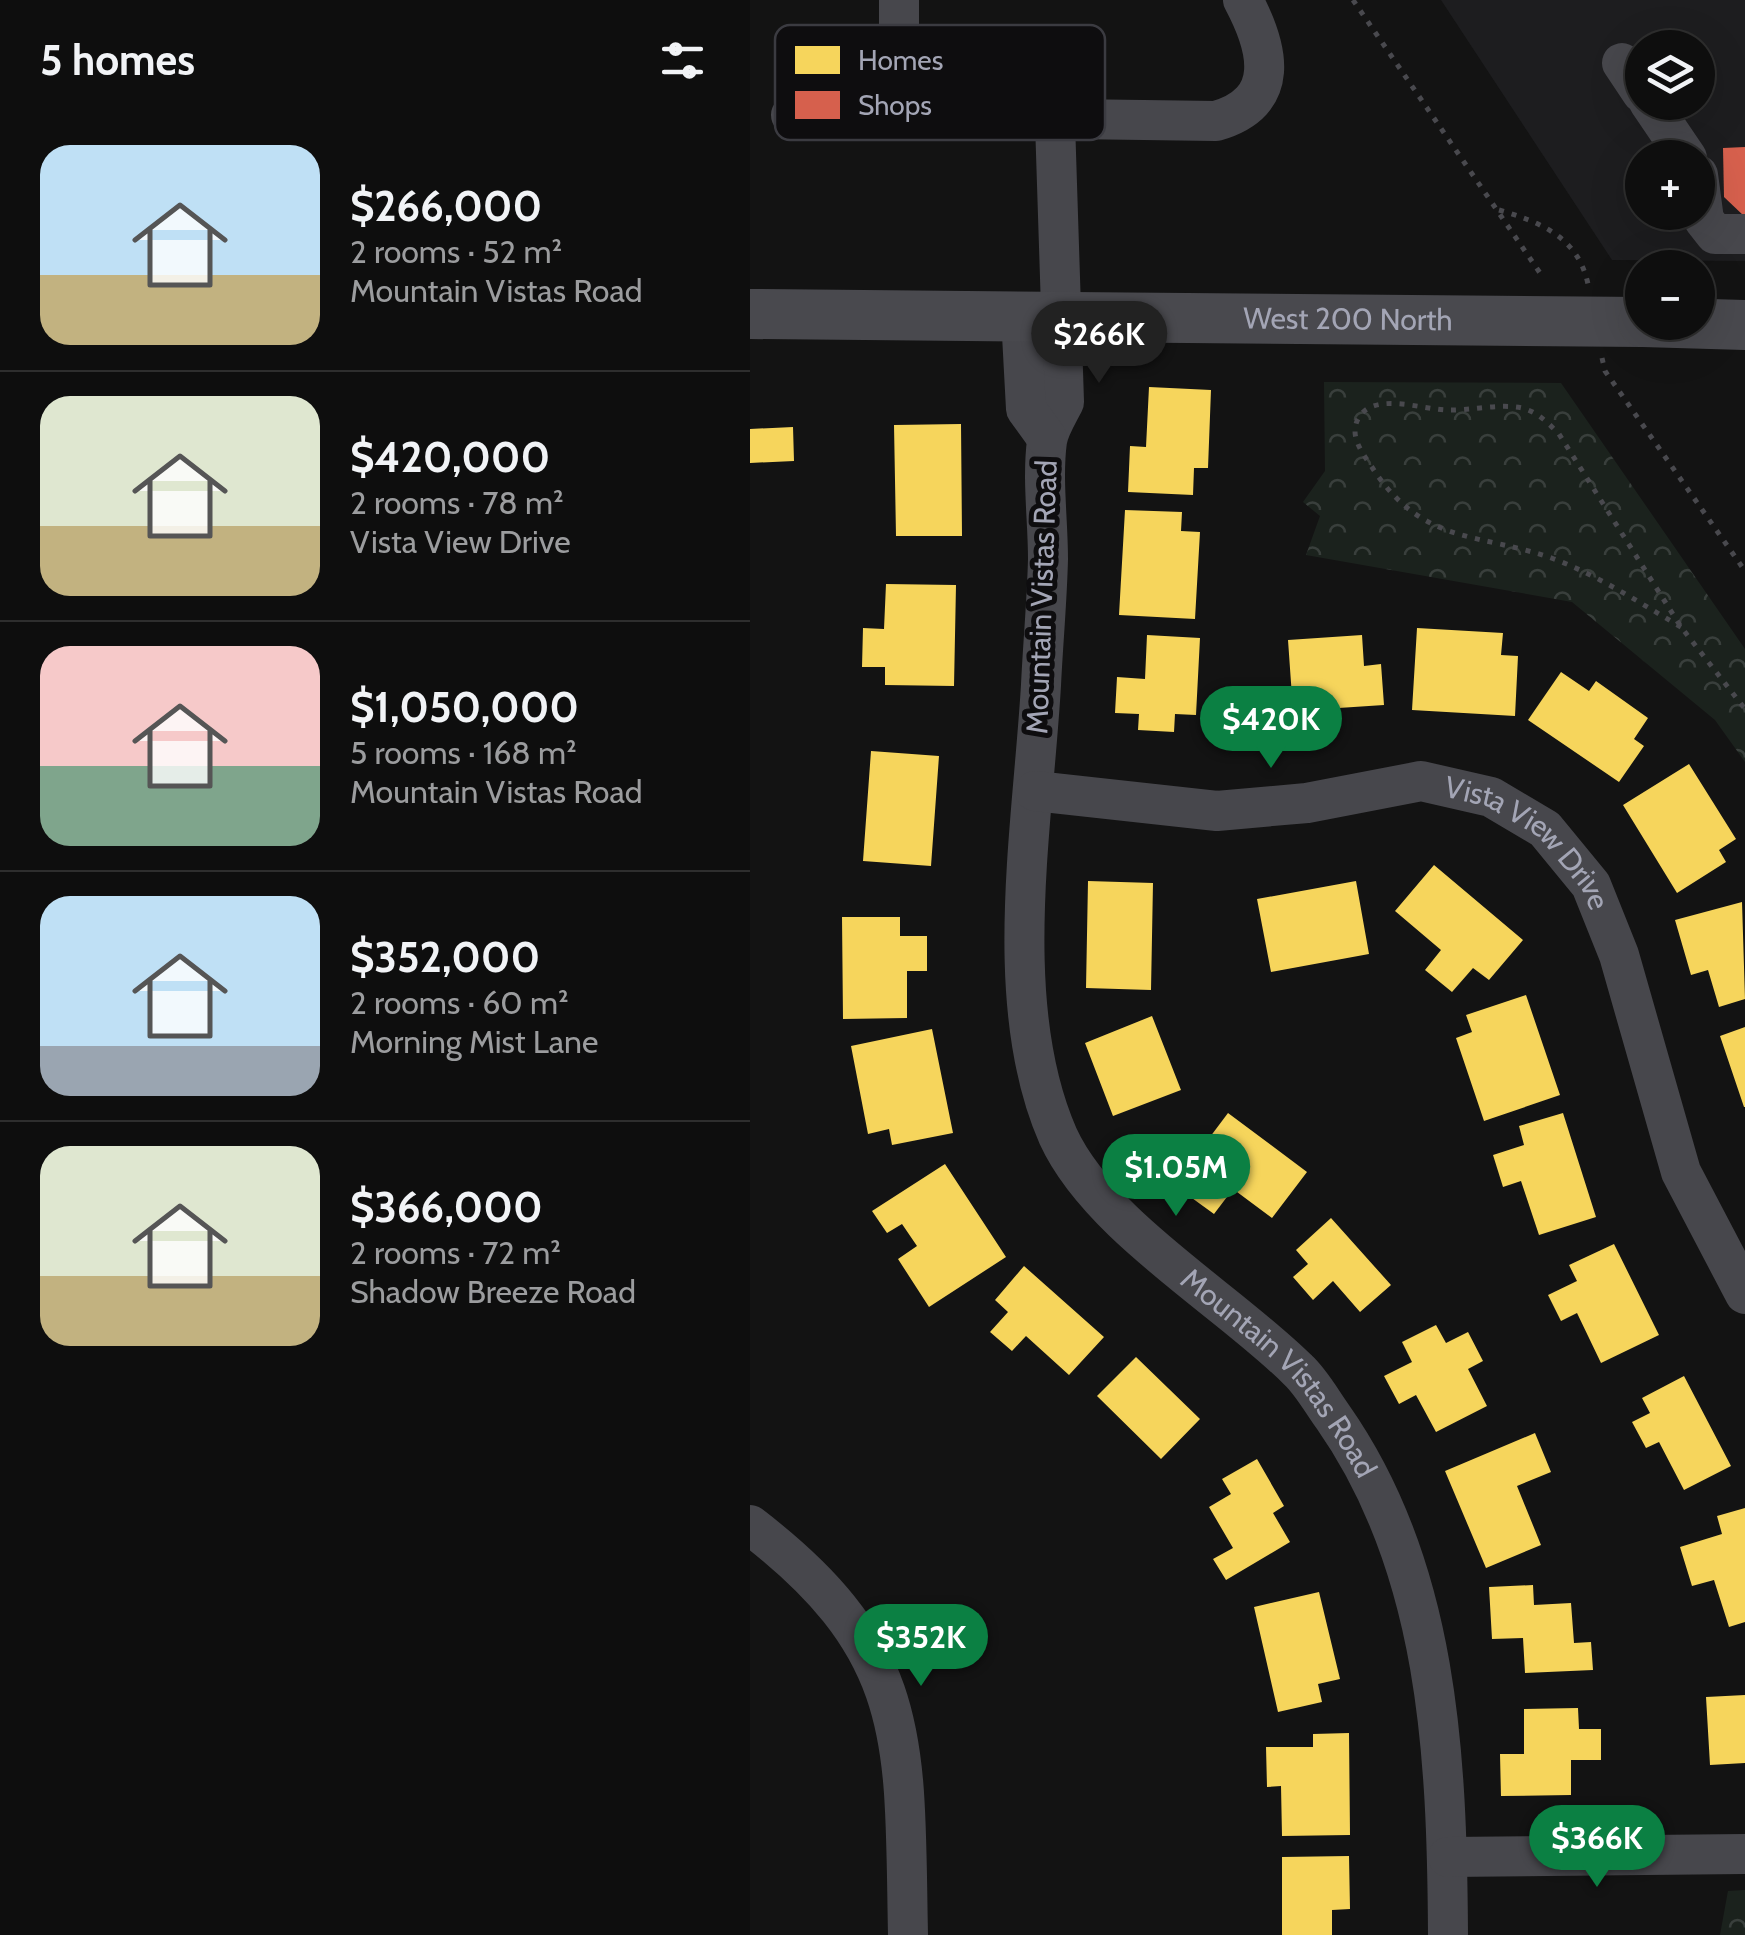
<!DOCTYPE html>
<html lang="en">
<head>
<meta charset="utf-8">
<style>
	:root { --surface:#0e0e0e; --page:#1c1c1c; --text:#f1f3f6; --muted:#9b9c9e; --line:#2e2e2e; --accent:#0b8043 }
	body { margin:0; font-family:Cabin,sans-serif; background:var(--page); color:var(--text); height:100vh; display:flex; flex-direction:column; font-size:38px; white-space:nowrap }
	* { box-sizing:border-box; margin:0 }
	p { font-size:32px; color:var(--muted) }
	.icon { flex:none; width:55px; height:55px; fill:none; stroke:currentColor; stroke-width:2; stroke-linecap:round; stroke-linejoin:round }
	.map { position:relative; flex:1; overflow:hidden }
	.side { display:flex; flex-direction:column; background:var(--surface); width:750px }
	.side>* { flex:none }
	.controls { position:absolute; left:875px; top:30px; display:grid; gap:20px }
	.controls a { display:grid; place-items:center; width:90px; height:90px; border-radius:50%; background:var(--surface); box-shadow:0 10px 40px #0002,0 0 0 2px var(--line); font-size:50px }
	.price { position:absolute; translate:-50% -85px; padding:0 22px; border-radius:35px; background:var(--accent); color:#fff; font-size:32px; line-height:65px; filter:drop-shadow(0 2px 5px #0008) }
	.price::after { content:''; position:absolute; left:50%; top:60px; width:30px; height:22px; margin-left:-15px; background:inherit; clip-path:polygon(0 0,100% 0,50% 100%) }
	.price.active { background:#222; color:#fff }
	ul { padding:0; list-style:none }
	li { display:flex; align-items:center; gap:30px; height:250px; padding:0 40px }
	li+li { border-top:2px solid var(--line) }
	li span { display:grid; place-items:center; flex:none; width:280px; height:200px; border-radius:30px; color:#555 }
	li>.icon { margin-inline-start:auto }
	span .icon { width:120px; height:120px; fill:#fffc; stroke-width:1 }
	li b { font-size:42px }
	h2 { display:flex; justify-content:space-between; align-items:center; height:120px; padding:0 40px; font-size:42px }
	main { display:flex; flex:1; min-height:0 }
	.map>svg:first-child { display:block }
	.built { fill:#1d1d1f; fill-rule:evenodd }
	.forest { fill:url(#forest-crowns) }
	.homes { fill:#f6d55c }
	.shops { fill:#d6604d }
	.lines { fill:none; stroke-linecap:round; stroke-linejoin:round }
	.path { stroke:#49494e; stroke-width:5; stroke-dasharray:5 8; stroke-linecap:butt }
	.minor { stroke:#47474c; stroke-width:40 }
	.major { stroke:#49494e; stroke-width:50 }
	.labels { text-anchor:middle; stroke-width:10; stroke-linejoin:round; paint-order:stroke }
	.street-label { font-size:30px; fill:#a3a5b5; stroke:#0e0d0f }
	.key { fill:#0e0d0f; stroke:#3b3b41; stroke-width:2.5 }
	.key-label { font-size:28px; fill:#a3a5b5 }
</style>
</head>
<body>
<main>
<section class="side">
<h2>5 homes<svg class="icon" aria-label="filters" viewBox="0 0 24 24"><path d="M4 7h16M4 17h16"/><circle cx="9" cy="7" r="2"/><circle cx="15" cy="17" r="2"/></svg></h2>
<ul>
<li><span style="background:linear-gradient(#bfe0f5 65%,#c2b280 0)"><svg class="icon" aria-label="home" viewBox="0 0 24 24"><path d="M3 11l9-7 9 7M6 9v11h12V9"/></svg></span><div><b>$266,000</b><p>2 rooms · 52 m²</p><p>Mountain Vistas Road</p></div></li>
<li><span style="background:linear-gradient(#dfe7d0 65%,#c2b280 0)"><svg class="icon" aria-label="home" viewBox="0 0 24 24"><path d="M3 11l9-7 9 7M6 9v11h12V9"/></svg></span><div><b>$420,000</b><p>2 rooms · 78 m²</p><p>Vista View Drive</p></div></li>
<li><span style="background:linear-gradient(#f6c9c9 60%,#7fa58c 0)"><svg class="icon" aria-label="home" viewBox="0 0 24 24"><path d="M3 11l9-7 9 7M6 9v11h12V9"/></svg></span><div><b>$1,050,000</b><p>5 rooms · 168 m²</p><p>Mountain Vistas Road</p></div></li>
<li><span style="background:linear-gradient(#bfe0f5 75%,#9aa5b1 0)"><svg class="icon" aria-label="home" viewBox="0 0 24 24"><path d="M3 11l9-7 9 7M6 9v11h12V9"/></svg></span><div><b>$352,000</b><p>2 rooms · 60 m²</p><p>Morning Mist Lane</p></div></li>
<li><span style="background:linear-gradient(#dfe7d0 65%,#c2b280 0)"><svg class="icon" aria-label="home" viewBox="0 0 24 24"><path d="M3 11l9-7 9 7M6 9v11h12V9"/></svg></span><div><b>$366,000</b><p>2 rooms · 72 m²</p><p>Shadow Breeze Road</p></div></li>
</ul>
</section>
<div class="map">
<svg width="995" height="1935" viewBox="0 0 995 1935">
	<defs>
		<pattern id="forest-crowns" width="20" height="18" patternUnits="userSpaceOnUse" patternTransform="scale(2.5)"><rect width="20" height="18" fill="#1b221d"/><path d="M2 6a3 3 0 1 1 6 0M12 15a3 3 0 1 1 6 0" fill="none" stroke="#393f3c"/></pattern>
	</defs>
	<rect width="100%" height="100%" fill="#131313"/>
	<path class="built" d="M 691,0 L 995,0 L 995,261 L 862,260 ZM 892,48 L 948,48 L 948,102 L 892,102 ZM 892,158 L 948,158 L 948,212 L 892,212 Z"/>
	<path class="forest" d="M 574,382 L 811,383 L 995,649 L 995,762 L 965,720 L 822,602 L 556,555 L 570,516 L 553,502 L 575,471 Z
		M 995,1890 L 995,1935 L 970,1935 L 978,1891 Z"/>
	<path class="homes" d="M 399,387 L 461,390 L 458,468 L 444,468 L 443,495 L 378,492 L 380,446 L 396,447 Z
		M 211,424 L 212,536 L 146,536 L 144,425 Z
		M 43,427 L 44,461 L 0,463 L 0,429 Z
		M 375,510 L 432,512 L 431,531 L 450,532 L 445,619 L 369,615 Z
		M 136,584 L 206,585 L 204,686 L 135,685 L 135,667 L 112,667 L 113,628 L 134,629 Z
		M 667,628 L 753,633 L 751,655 L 768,656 L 765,716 L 662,710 Z
		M 397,635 L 450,638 L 446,715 L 425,714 L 424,732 L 388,730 L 389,714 L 365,713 L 367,677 L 395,679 Z
		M 612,635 L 614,666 L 631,664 L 634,705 L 543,711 L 538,640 Z
		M 811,672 L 839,691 L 846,681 L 898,718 L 884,739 L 894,746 L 869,782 L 778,720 Z
		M 121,751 L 189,756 L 181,866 L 113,861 Z
		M 939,764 L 986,839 L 969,850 L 976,862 L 927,893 L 873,805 Z
		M 684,865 L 773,940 L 739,980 L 723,968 L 702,992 L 675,970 L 691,950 L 645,911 Z
		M 338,881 L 403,883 L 401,990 L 336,988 Z
		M 606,881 L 619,954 L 521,972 L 507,899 Z
		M 992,902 L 995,999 L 969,1007 L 958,970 L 941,975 L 925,920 Z
		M 92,917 L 150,917 L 150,936 L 177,936 L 177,971 L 157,971 L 157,1018 L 93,1019 Z
		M 776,995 L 810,1095 L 734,1121 L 706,1038 L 722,1032 L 716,1015 Z
		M 402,1016 L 431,1090 L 363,1116 L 335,1043 Z
		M 995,1027 L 995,1107 L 994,1107 L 970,1036 Z
		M 182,1029 L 203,1133 L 142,1145 L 139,1129 L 118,1134 L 101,1046 Z
		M 478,1113 L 557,1172 L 522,1218 L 483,1189 L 464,1214 L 424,1185 Z
		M 813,1113 L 846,1217 L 789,1235 L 771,1181 L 753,1187 L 743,1155 L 774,1145 L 769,1126 Z
		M 195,1164 L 256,1257 L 179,1307 L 148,1259 L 167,1246 L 152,1224 L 137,1233 L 122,1211 Z
		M 581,1218 L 641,1285 L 610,1312 L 583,1281 L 563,1300 L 543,1277 L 558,1264 L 546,1250 Z
		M 864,1244 L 909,1335 L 851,1363 L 827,1313 L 811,1321 L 798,1295 L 827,1281 L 819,1265 Z
		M 274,1266 L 354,1337 L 319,1375 L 276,1336 L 262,1351 L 240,1332 L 258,1312 L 245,1300 Z
		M 686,1325 L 696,1343 L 718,1332 L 733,1361 L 718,1369 L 737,1406 L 686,1432 L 666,1395 L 649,1404 L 634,1376 L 662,1362 L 652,1342 Z
		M 386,1357 L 450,1419 L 411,1459 L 347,1396 Z
		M 934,1376 L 981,1466 L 934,1490 L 909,1442 L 896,1448 L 882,1422 L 900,1413 L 892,1398 Z
		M 785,1433 L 801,1472 L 767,1486 L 791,1545 L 736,1568 L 695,1471 Z
		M 507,1459 L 534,1506 L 523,1513 L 540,1542 L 476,1580 L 463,1559 L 483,1548 L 459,1507 L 481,1494 L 472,1479 Z
		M 995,1508 L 995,1622 L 979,1627 L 964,1580 L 942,1586 L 930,1547 L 972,1534 L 967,1516 Z
		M 783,1585 L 784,1605 L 821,1603 L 824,1643 L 841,1642 L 843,1670 L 775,1673 L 773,1638 L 742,1639 L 739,1587 Z
		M 569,1592 L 590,1679 L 568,1684 L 572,1702 L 528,1712 L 504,1607 Z
		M 995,1695 L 995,1763 L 960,1765 L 956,1697 Z
		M 828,1708 L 829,1729 L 851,1729 L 851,1760 L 821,1760 L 821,1795 L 751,1796 L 750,1754 L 774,1754 L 774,1709 Z
		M 599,1733 L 600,1835 L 532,1836 L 531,1786 L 517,1787 L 516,1747 L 563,1747 L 563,1734 Z
		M 599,1856 L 600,1909 L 582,1910 L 582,1935 L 532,1935 L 532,1857 Z"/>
	<path class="shops" d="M 995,147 L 995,217 L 974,197 L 973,148 Z"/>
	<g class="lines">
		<path class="path" d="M 603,0 L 790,273
			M 749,210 C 790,222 828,237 838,284
			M 852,358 L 855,371 L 995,571
			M 931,627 C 890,603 849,576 804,559 C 729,532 676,546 625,472 C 618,460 605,446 605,431 C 605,421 611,411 621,407 C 642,398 674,409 696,410 C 720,411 749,403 772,408 C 788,412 799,424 809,434 L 931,627 L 995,709"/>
		<g class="minor">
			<path d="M 149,0 L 149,117"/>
			<path d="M 872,63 L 892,93"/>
			<path d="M 899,102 L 937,158"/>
			<path d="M 41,115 L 466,121 C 532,102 519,49 493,0"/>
			<path id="s1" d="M 305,122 L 314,402 C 308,414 299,428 297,441 C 292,479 298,520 298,559 C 297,601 293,643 291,685 C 283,825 250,1004 308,1136 C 349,1226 478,1300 548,1370 C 562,1383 572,1402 583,1417 C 689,1568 697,1757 698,1935"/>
			<path d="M 948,175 L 954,220 L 965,234 L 995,234"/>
			<path d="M 271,316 L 276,409 L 297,438"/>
			<path id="s2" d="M 285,791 L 467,811 L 557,803 L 671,781 L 741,797 L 795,829 L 841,885 L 869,955 L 931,1172 L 995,1294"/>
			<path d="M 0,1525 C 166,1652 154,1743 158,1935"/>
			<path d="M 698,1857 L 995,1854"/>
		</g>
		<g class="major">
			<path id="s3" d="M 0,314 L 892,322"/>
			<path d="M 893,322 L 995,325"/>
		</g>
	</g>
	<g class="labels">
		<g class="street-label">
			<text dy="10" stroke="none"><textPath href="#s3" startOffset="598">West 200 North</textPath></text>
			<text transform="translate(292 597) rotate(-88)" y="10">Mountain Vistas Road</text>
			<text dy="10" stroke="none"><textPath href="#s2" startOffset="518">Vista View Drive</textPath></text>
			<text dy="10" stroke="none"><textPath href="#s1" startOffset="1350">Mountain Vistas Road</textPath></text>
		</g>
	</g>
	<rect x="25" y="25" width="330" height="115" rx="15" class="key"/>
	<rect x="45" y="46" width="45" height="28" fill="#f6d55c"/>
	<rect x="45" y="91" width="45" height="28" fill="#d6604d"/>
	<g class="key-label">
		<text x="108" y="70">Homes</text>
		<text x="108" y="115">Shops</text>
	</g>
</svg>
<div class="controls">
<a><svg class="icon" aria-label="layers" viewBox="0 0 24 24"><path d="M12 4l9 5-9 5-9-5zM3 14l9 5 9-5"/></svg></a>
<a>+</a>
<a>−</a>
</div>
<b class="price active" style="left:349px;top:386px">$266K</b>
<b class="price" style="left:521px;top:771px">$420K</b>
<b class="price" style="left:426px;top:1219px">$1.05M</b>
<b class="price" style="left:171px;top:1689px">$352K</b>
<b class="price" style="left:847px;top:1890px">$366K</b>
</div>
</main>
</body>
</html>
